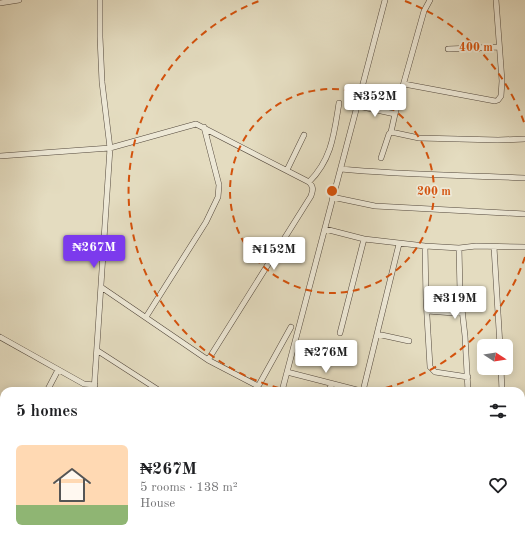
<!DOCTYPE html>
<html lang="en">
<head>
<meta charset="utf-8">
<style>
	:root { --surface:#fff; --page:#f2f2f2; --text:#202124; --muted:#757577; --line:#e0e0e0; --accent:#7c3aed }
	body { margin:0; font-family:"Old Standard TT",serif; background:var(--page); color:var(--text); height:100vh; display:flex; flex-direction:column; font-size:15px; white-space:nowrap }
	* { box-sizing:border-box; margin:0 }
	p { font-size:13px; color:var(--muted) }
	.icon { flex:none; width:22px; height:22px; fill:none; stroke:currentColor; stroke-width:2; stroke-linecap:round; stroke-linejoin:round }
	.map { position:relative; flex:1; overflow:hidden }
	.sheet { position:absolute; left:0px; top:387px; width:525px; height:156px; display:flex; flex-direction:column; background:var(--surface); border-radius:12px 12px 0 0; box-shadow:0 2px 10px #0003 }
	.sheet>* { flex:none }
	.needle { width:26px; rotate:102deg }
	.tools { position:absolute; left:477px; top:339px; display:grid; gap:8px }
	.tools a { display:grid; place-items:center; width:36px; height:36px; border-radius:6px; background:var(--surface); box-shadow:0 2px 10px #0003; font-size:20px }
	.price { position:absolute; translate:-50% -34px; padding:0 9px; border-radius:4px; background:#fff; color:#222; font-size:13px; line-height:26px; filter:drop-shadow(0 1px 2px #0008) }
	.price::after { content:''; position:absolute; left:50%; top:24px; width:12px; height:9px; margin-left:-6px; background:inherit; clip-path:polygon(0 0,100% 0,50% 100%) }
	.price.current { background:var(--accent); color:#fff }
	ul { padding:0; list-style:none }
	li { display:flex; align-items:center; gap:12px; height:100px; padding:0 16px }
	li+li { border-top:1px solid var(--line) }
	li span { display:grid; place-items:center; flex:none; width:112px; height:80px; border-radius:6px; color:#555 }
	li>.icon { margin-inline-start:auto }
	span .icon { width:48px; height:48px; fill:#fffc; stroke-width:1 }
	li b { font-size:17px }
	h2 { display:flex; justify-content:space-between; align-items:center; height:48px; padding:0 16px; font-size:17px }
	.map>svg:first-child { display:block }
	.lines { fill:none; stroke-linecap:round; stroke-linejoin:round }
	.minor-casing { stroke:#53483c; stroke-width:6 }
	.minor { stroke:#ede8d6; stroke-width:5 }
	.ring { fill:none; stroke:#d4520c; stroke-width:2; stroke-dasharray:7 5 }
	.centre { fill:#d4520c; stroke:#ede8d6; stroke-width:2 }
	.ring-label { font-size:12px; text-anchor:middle; font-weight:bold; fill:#d4520c; stroke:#ede8d6; stroke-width:3.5; stroke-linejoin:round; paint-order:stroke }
</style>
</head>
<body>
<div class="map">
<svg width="525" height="543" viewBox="0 0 525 543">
	<rect width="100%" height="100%" fill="#e4dcc0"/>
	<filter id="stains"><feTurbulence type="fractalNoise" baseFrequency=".005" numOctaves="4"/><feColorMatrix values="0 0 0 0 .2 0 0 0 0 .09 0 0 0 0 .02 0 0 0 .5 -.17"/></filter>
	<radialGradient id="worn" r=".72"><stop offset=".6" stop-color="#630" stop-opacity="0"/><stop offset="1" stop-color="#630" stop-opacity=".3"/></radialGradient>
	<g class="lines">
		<g class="minor-casing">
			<path id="minor" d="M 0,3 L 19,0
				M 448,49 L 499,47
				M 404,84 L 495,101 L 498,100 L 501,96 L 502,81 L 496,0
				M 358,106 L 395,114 L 391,132 L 389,134 L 381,158
				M 395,114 L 424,11 L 430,0
				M 391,132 L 419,138 L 498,140 L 525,139
				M 0,156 L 110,148 L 196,124 L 309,182 C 314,187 313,190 311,196 L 208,360
				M 341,169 C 402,175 464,175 525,178
				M 287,170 L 304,135
				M 309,182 C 332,159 334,134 339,103
				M 332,197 L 375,206 L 525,214
				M 325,229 L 364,239 L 425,246 L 459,248 L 476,246 L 525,247
				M 425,246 L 426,299 L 430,367 L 435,372 L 468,377
				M 494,247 L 500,346
				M 459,248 L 460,291 L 465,336 L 468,391
				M 101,287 L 208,360 L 256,385 L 259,385 L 260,383 L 291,327
				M 427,311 L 454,313 L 462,311
				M 146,317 L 206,222 L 218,197 L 219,185 L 204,127
				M 340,333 L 364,239
				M 377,334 L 409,341
				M 0,337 L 84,384 L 95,385
				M 98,351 L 160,391
				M 501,368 L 502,391
				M 287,372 L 361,391
				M 47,391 L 58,370
				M 94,391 L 110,148 L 102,82 L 100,37 L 100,0
				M 282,391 L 385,0
				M 328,391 L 332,384
				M 363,391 L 399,244
				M 521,428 L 525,429
				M 0,450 L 4,443
				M 521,468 L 525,469
				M 521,507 L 525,508
				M 136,539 L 142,543
				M 381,539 L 394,543
				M 491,539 L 508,543
				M 86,543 L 86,539
				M 244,543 L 245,539
				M 285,543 L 286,539
				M 324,543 L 325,539
				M 421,543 L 422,539
				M 462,543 L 462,539"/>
		</g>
		<use href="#minor" class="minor"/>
	</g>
	<g class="ring">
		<circle cx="332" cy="191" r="102"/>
		<path d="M525 257A204 204 0 0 1 373 391M291 391A204 204 0 0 1 259 1M405 1A204 204 0 0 1 525 125"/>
	</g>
	<circle cx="332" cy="191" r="6" class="centre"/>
	<g class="ring-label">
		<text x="476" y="51">400 m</text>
		<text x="434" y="195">200 m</text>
	</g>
	<rect width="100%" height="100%" filter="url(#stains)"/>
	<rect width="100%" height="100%" fill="url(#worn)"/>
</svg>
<div class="tools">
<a><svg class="needle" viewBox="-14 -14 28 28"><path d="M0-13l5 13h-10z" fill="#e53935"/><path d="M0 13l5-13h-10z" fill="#757577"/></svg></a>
</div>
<b class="price" style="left:375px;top:118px">₦352M</b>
<b class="price current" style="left:94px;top:269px">₦267M</b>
<b class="price" style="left:274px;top:271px">₦152M</b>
<b class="price" style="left:455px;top:320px">₦319M</b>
<b class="price" style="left:326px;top:374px">₦276M</b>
<section class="sheet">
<h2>5 homes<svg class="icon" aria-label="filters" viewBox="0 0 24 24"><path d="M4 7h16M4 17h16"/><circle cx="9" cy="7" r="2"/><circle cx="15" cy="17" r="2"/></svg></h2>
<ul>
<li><span style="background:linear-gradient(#ffd9b3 75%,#8fb573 0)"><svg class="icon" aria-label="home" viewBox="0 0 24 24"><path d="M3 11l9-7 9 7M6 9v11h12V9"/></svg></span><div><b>₦267M</b><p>5 rooms · 138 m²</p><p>House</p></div><svg class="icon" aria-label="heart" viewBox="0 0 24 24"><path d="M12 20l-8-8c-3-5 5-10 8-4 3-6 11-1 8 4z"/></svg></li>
</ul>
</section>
</div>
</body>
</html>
